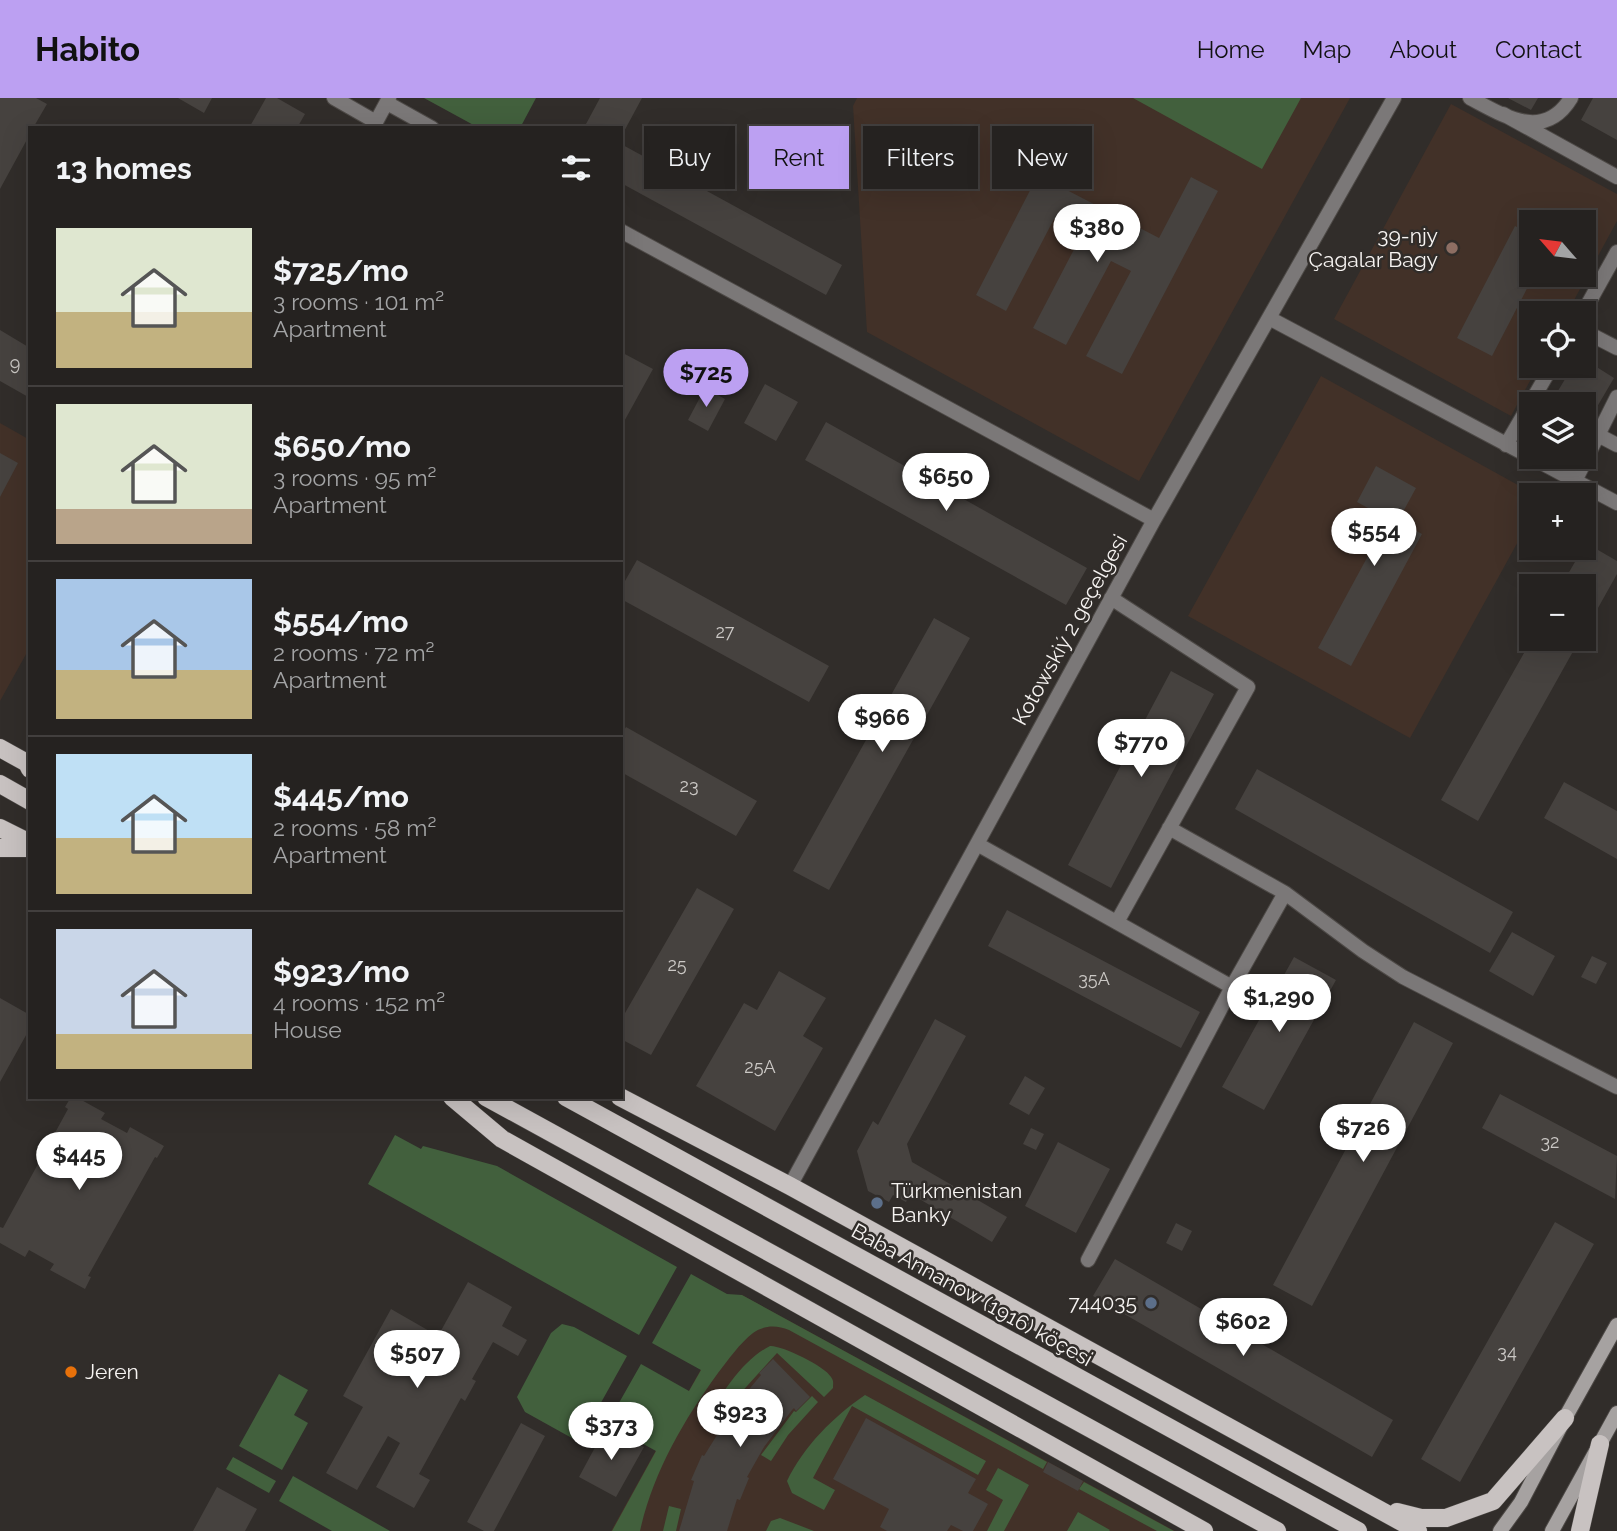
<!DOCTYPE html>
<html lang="en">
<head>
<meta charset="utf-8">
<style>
	:root { --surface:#252220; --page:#312f2d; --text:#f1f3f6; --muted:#a3a4a5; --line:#423f3e; --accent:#bca0f2 }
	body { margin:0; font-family:Raleway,sans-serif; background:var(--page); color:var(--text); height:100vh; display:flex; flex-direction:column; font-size:26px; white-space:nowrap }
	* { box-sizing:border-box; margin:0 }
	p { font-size:23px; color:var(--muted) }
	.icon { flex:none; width:38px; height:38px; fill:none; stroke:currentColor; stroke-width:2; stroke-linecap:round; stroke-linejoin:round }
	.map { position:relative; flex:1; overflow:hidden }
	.side { position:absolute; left:28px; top:28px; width:595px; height:973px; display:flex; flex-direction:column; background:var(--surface); border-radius:0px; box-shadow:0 7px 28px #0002,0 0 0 2px var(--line) }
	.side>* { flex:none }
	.hud { position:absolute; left:644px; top:28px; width:665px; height:63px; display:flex; gap:14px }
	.needle { width:46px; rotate:298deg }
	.controls { position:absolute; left:1519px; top:112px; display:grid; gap:14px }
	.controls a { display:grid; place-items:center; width:77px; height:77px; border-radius:0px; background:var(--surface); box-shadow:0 7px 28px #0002,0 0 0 2px var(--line); font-size:35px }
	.price { position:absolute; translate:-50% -60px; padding:0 16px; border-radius:24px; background:#fff; color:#222; font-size:23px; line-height:46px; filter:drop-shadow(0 2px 4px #0008) }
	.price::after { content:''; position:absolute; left:50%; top:42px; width:21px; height:16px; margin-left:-10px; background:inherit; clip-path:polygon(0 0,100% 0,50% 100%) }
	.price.current { background:var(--accent); color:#111 }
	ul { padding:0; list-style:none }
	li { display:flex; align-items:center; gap:21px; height:175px; padding:0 28px }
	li+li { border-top:2px solid var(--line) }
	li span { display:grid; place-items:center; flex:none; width:196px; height:140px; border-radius:0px; color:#555 }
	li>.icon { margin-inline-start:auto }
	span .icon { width:84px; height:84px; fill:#fffc; stroke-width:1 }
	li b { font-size:30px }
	h2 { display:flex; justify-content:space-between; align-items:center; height:84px; padding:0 28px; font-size:30px }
	.chip { padding:0 24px; border-radius:0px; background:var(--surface); box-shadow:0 7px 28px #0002,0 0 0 2px var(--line); font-size:24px; line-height:63px }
	.chip.current { background:var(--accent); color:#111 }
	header { display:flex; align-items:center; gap:42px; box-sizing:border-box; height:98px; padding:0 35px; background:var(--accent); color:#111 }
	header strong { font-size:33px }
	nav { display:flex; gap:38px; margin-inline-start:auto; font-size:24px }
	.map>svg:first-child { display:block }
	.education { fill:#423128; fill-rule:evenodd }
	.green { fill:#42603d }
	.building { fill:#46423f }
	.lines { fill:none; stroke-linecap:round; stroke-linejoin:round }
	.minor-casing { stroke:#4d4946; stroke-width:16 }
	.secondary-casing { stroke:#4d4946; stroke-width:16 }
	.primary-casing { stroke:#4d4946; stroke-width:19 }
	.minor { stroke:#7b7878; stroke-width:14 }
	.secondary { stroke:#a6a2a1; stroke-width:14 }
	.primary { stroke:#c8c2c1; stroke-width:18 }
	.education-dot { fill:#8d6e63; stroke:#312d2a; stroke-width:2.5 }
	.service-dot { fill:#5c6f8a; stroke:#312d2a; stroke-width:2.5 }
	.food-dot { fill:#e8710a; stroke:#312d2a; stroke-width:2.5 }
	.labels { text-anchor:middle; stroke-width:5; stroke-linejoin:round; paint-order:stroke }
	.number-label { font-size:18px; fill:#cbc8c5 }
	.poi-label { font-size:21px; fill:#f7f4f2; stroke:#312d2a; text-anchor:end }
	.street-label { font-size:21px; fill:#f7f4f2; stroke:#312d2a }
</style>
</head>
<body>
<header>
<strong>Habito</strong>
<nav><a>Home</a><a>Map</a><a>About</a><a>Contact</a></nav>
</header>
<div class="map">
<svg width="1617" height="1433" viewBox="0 0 1617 1433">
	<rect width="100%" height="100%" fill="#312d2a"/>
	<path class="education" d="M 857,0 L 1350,0 L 1139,383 L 867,234 L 853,8 Z
		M 1451,6 L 1617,96 L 1617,123 L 1567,215 L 1531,215 L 1531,268 L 1538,268 L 1511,318 L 1334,221 ZM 1531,124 L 1584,124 L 1584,177 L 1531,177 Z
		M 1321,278 L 1536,397 L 1531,397 L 1531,420 L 1410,640 L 1188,518 Z
		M 0,325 L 30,342 L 30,549 L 0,603 Z
		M 742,1197 L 1175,1433 L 611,1433 Z"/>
	<path class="green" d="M 424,0 L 536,0 L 520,30 L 479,30 Z
		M 1133,0 L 1301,0 L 1262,71 Z
		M 395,1037 L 421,1051 L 423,1048 L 497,1068 L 677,1169 L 639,1237 L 368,1086 Z
		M 691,1176 L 727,1196 L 742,1197 L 1047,1364 L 1043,1371 L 789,1232 C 777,1227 764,1227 753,1235 C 740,1245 728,1262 718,1275 C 683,1323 653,1375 640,1433 L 612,1433 L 656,1353 L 607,1326 L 641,1266 L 689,1293 L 701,1272 L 652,1245 Z
		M 562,1226 L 574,1229 L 627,1258 L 579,1344 L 525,1314 L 517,1299 L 551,1235 Z
		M 770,1248 C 781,1247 825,1268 831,1279 C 834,1283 833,1285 833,1290 L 824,1299 L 777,1255 L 738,1298 L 717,1328 L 706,1321 C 722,1296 742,1262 770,1248 Z
		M 279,1276 L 308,1292 L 294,1317 L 308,1325 L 282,1372 L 239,1348 Z
		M 865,1297 L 986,1363 L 978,1377 L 852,1308 L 813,1380 L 835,1392 L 824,1412 L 792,1395 L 787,1383 C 804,1348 833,1319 865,1297 Z
		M 812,1298 L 818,1304 L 788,1337 L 771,1363 L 761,1357 L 794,1313 L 796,1314 Z
		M 233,1359 L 276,1383 L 269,1395 L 226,1371 Z
		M 998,1370 L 1029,1387 L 1004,1433 L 987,1433 L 1003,1402 L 986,1392 Z
		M 293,1378 L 390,1433 L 332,1433 L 279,1403 Z
		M 1084,1384 L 1174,1433 L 1157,1433 L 1079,1391 Z
		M 669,1408 L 681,1411 L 676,1433 L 663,1433 Z
		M 1078,1414 L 1110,1432 L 1109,1433 L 1067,1433 Z
		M 780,1420 L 814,1433 L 766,1433 L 771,1423 Z"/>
	<path class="building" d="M 0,0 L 36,0 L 47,6 L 33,30 L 30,30 L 30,36 L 0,91 Z
		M 178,0 L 212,0 L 204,15 Z
		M 266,0 L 277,0 L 305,16 L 297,30 L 249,30 Z
		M 600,0 L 642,0 L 621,39 L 621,30 L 592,30 L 586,26 Z
		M 1508,0 L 1538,0 L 1531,12 Z
		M 1593,0 L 1617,0 L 1617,42 L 1581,22 Z
		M 621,46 L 842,167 L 826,197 L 621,85 Z
		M 1038,77 L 1159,140 L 1191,79 L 1218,93 L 1122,276 L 1086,258 L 1131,173 L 1111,163 L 1066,247 L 1033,230 L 1082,136 L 1054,121 L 1006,213 L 976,197 Z
		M 1515,128 L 1531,136 L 1531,177 L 1534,177 L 1492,258 L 1457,240 Z
		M 0,232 L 30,250 L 30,300 L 0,283 Z
		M 621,254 L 653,271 L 621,329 Z
		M 1584,261 L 1614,280 L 1584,331 L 1584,306 L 1550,306 L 1573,268 L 1584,268 Z
		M 765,286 L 798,304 L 776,343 L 744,325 Z
		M 705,290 L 725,301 L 708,333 L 688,322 Z
		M 826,324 L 1087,470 L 1066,507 L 805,362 Z
		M 0,355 L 18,365 L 0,399 Z
		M 1376,368 L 1416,390 L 1398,423 L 1422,436 L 1351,568 L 1318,550 L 1388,421 L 1357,404 Z
		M 1586,445 L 1617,463 L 1617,476 L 1584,535 L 1584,488 L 1561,488 Z
		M 637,462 L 829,568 L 809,604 L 621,501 L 621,490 Z
		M 934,520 L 970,540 L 829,792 L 793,773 Z
		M 1532,541 L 1580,541 L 1478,723 L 1441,702 Z
		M 1171,573 L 1214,596 L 1111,790 L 1068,767 Z
		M 626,629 L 757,703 L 736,738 L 621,674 L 621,637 Z
		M 1257,671 L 1513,814 L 1490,855 L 1235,711 Z
		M 1564,684 L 1617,713 L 1617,761 L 1544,720 Z
		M 697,790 L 734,811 L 651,957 L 621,941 L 621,922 Z
		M 1007,812 L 1200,914 L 1181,950 L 988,848 Z
		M 1512,834 L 1555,858 L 1533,898 L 1489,873 Z
		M 1592,858 L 1607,865 L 1596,886 L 1581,879 Z
		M 1294,859 L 1336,882 L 1264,1012 L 1222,989 Z
		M 779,873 L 826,900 L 803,938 L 823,950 L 775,1033 L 696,988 L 744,905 L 757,912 Z
		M 0,900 L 30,917 L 30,930 L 0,984 Z
		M 935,921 L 966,938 L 907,1046 L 912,1064 L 1007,1119 L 992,1144 L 911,1096 L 906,1104 L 893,1097 L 889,1104 L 868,1093 L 857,1053 L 873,1023 L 878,1027 Z
		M 1414,924 L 1453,945 L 1312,1208 L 1273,1187 Z
		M 1025,978 L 1045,990 L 1029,1017 L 1009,1006 Z
		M 1500,996 L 1617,1058 L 1615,1101 L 1482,1030 Z
		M 71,999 L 76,999 L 105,1015 L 101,1021 L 127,1035 L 130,1029 L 164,1048 L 157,1060 L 155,1059 L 88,1178 L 91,1179 L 85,1191 L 50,1172 L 54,1166 L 29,1152 L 25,1159 L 0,1145 L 0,1129 L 3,1130 L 68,1011 L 65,1009 Z
		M 1031,1030 L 1044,1036 L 1036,1052 L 1023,1046 Z
		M 1058,1044 L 1110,1071 L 1076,1135 L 1025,1108 Z
		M 1555,1124 L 1594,1146 L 1460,1384 L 1421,1361 Z
		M 1176,1125 L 1192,1133 L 1182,1153 L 1166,1145 Z
		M 1115,1161 L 1393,1322 L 1372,1359 L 1093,1198 Z
		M 468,1184 L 512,1209 L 502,1228 L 527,1242 L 518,1258 L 493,1244 L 472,1281 L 476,1283 L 465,1303 L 461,1300 L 419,1376 L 430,1382 L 414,1410 L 376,1389 L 400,1345 L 388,1338 L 357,1392 L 326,1375 L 363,1309 L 343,1298 L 391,1211 L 438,1238 Z
		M 773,1261 L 810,1299 L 796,1313 L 794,1310 L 792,1312 L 764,1349 L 747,1379 L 749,1380 L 740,1402 L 737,1401 L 727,1433 L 679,1433 L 694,1383 L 691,1382 L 702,1357 L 704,1358 L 735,1308 L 761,1277 L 759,1275 Z
		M 866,1320 L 976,1381 L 968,1395 L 988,1406 L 973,1433 L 963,1433 L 951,1427 L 947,1433 L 887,1433 L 880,1429 L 889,1411 L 833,1381 Z
		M 521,1325 L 545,1338 L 494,1433 L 484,1433 L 467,1424 Z
		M 606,1329 L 644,1349 L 616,1399 L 579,1379 Z
		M 1048,1364 L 1083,1383 L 1078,1393 L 1043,1374 Z
		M 217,1389 L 257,1411 L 245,1433 L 193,1433 Z"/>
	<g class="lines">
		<g class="minor-casing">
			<path id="minor" d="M 334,0 L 376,24 L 389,0
				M 1470,0 C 1504,18 1544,44 1571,0
				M 387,5 L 432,30
				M 1503,16 L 1617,79
				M 621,133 L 1154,422
				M 1583,215 L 1617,154
				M 1269,220 L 1617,405
				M 1584,233 L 1617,250
				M 1598,337 L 1617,347
				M 1506,347 L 1552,268
				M 1575,383 L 1617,299
				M 1111,500 L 1248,589 L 1117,824
				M 1169,730 L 1285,795 L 1363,853 L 1403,879 L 1617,989
				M 977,746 L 1232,889
				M 790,1088 L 1154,422 L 1394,0
				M 1088,1162 L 1232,889 L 1285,795"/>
		</g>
		<g class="secondary-casing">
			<path id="secondary" d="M 1500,1433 L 1521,1404 L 1565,1320 L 1617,1227
				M 1552,1433 L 1617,1315"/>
		</g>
		<g class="primary-casing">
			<path id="primary" d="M 0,650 L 27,665 L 30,671
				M 0,686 L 30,703
				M 0,730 L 30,745
				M 0,750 L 30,750
				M 452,999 L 502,1041 L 1204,1433
				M 486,999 L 1277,1433
				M 566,999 L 1358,1433
				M 620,999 L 790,1088 L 1418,1433
				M 1397,1414 L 1421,1420 L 1446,1420 L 1493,1403 L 1565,1320
				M 1580,1433 L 1600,1346"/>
		</g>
		<use href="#minor" class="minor"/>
		<use href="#secondary" class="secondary"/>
		<use href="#primary" class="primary"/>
	</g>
	<circle class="education-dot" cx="1452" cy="150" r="7"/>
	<g class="service-dot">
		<circle cx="877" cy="1105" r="7"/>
		<circle cx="1151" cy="1205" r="7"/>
	</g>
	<circle class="food-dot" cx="71" cy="1274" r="7"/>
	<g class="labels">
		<g class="number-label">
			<text x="15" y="272">9</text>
			<text x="725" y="540">27</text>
			<text x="689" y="694">23</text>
			<text x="677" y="873">25</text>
			<text x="1094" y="887">35A</text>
			<text x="760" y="975">25A</text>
			<text x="1550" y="1050">32</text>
			<text x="1507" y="1260">34</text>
		</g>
		<g class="poi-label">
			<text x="1438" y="145">39-njy<tspan x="1438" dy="24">Çagalar Bagy</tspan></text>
			<text x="891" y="1100" text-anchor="start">Türkmenistan<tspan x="891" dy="24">Banky</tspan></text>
			<text x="1137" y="1212">744035</text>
			<text x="85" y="1281" text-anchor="start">Jeren</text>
		</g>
		<g class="street-label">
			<text transform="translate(1070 532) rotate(-61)" y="7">Kotowskiý 2 geçelgesi</text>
			<text transform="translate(972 1197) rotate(29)" y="7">Baba Annanow (1916) köçesi</text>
		</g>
	</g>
</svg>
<div class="controls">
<a><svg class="needle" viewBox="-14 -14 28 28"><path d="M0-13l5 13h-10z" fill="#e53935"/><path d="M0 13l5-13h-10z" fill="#a3a4a5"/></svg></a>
<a><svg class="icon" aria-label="locate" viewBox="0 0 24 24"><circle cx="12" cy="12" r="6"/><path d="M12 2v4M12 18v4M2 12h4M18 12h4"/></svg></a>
<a><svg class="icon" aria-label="layers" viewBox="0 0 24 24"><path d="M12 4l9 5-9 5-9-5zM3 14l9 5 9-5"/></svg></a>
<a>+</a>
<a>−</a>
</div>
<b class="price" style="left:1097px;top:166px">$380</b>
<b class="price current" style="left:706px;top:311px">$725</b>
<b class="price" style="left:946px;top:415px">$650</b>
<b class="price" style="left:1374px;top:470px">$554</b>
<b class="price" style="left:882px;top:656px">$966</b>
<b class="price" style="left:1141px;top:681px">$770</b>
<b class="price" style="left:1279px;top:936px">$1,290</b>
<b class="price" style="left:1363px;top:1066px">$726</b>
<b class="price" style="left:79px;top:1094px">$445</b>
<b class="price" style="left:1243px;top:1260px">$602</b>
<b class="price" style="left:417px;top:1292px">$507</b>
<b class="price" style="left:740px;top:1351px">$923</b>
<b class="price" style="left:611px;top:1364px">$373</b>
<div class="hud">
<a class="chip">Buy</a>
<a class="chip current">Rent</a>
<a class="chip">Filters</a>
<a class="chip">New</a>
</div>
<section class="side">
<h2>13 homes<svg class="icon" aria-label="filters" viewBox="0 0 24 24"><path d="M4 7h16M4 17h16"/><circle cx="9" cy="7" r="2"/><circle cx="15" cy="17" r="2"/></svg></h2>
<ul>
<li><span style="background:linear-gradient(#dfe7d0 60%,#c2b280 0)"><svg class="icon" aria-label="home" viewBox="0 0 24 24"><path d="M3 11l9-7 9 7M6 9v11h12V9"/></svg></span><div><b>$725/mo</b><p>3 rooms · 101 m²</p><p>Apartment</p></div></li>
<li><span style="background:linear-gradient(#dfe7d0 75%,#b9a48a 0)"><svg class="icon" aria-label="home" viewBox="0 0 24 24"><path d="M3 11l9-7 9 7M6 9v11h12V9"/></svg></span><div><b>$650/mo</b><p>3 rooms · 95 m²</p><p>Apartment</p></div></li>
<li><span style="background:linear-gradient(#a9c7e8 65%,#c2b280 0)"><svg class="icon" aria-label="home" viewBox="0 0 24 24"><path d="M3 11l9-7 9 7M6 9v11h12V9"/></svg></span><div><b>$554/mo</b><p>2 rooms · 72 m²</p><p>Apartment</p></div></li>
<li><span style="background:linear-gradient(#bfe0f5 60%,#c2b280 0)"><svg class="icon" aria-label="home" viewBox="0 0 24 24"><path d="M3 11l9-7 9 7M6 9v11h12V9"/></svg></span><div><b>$445/mo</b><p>2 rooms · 58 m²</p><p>Apartment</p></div></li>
<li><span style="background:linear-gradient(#c9d6e8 75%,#c2b280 0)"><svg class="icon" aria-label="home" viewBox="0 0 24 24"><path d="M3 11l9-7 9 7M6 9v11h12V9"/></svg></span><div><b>$923/mo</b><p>4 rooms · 152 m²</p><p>House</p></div></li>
</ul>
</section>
</div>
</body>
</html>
